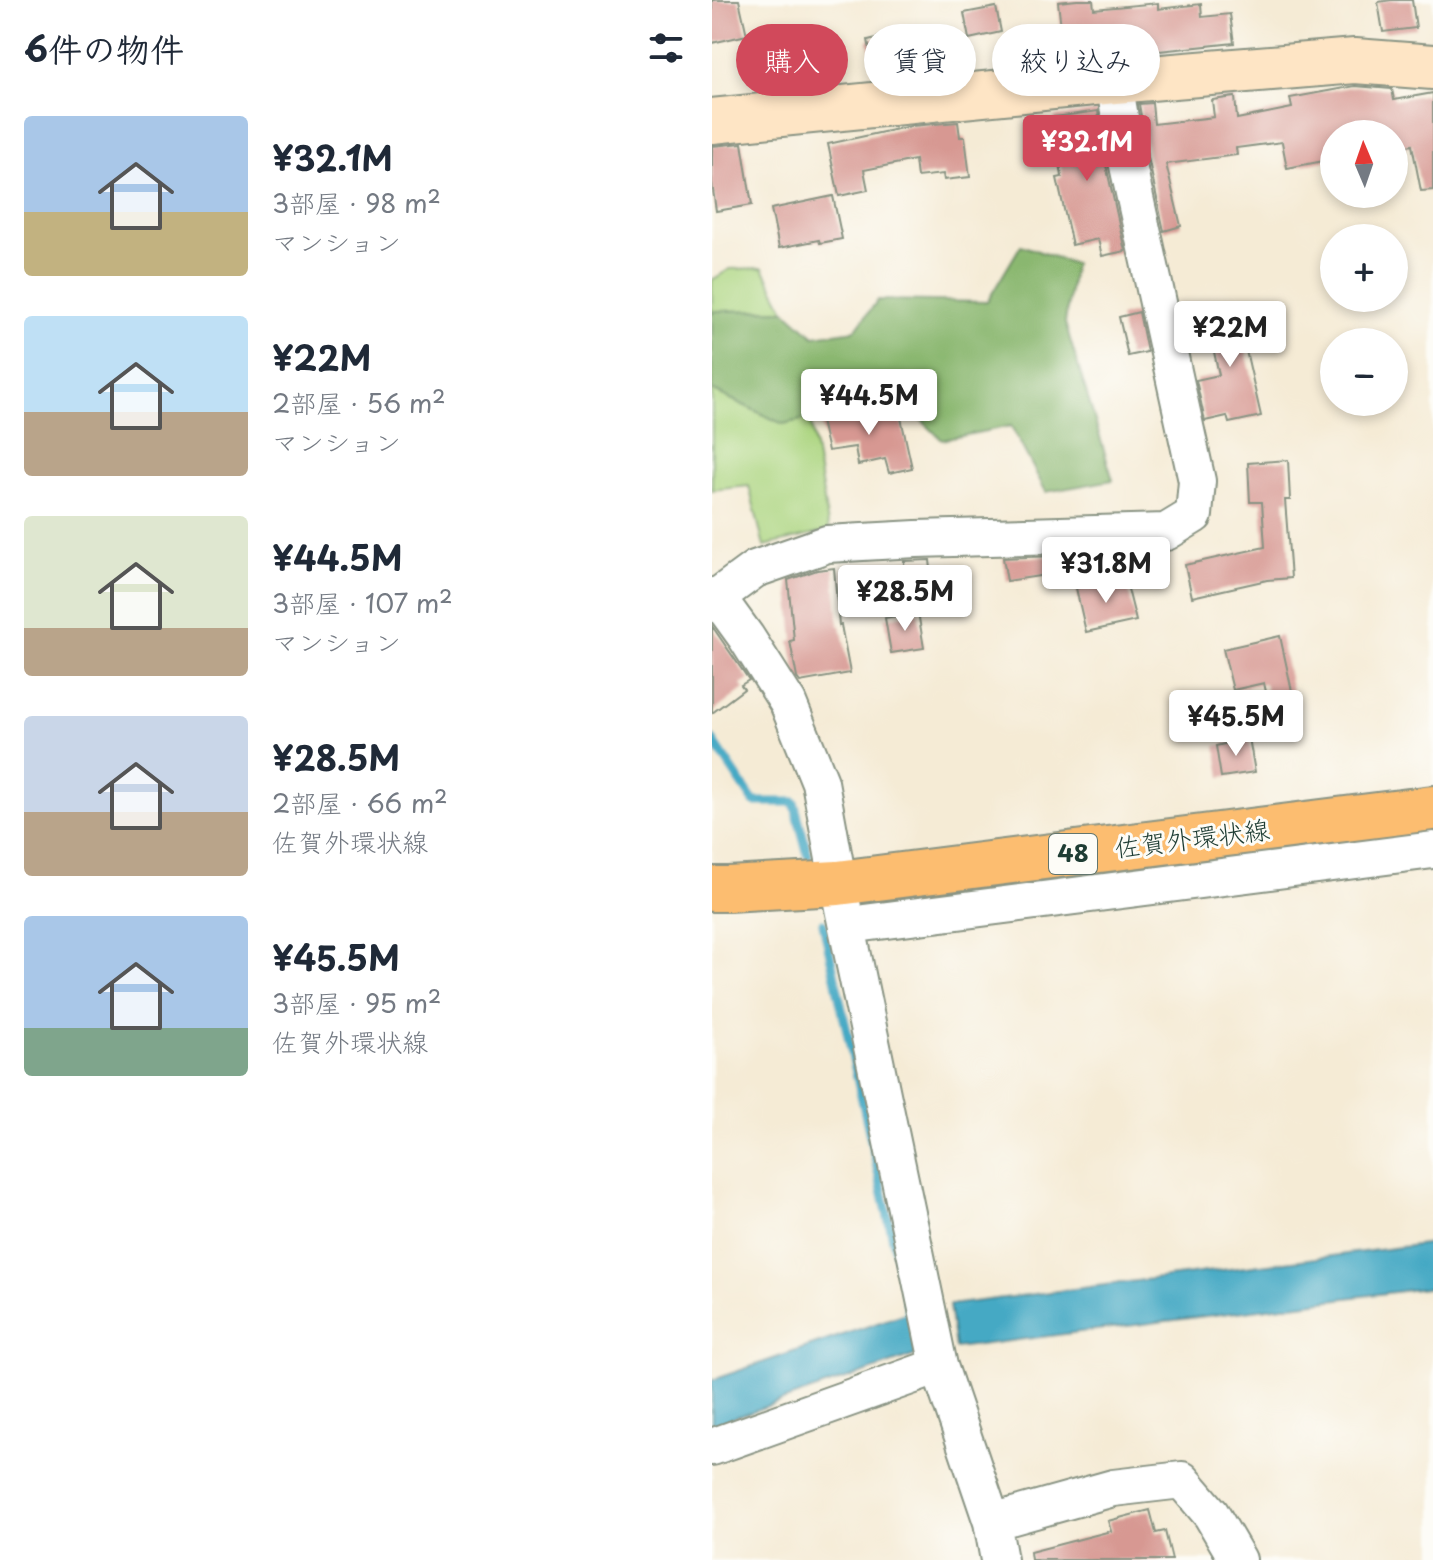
<!DOCTYPE html>
<html lang="ja">
<head>
<meta charset="utf-8">
<style>
	:root { --surface:#fff; --page:#f6f6f7; --text:#1f2937; --muted:#747a83; --accent:#d1495b }
	body { margin:0; font-family:"Playpen Sans","Klee One",sans-serif; background:var(--page); color:var(--text); height:100vh; display:flex; flex-direction:column; font-size:30px; white-space:nowrap }
	* { box-sizing:border-box; margin:0 }
	p { font-size:26px; color:var(--muted) }
	.icon { flex:none; width:44px; height:44px; fill:none; stroke:currentColor; stroke-width:2; stroke-linecap:round; stroke-linejoin:round }
	.map { position:relative; flex:1; overflow:hidden }
	.drawer { display:flex; flex-direction:column; background:var(--surface); width:712px }
	.drawer>* { flex:none }
	.hud { position:absolute; left:24px; top:24px; width:576px; height:72px; display:flex; gap:16px }
	.needle { width:52px; rotate:358deg }
	.controls { position:absolute; left:608px; top:120px; display:grid; gap:16px }
	.controls a { display:grid; place-items:center; width:88px; height:88px; border-radius:50%; background:var(--surface); box-shadow:0 4px 12px #0003; font-size:40px }
	.price { position:absolute; translate:-50% -68px; padding:0 18px; border-radius:8px; background:#fff; color:#222; font-size:26px; line-height:52px; filter:drop-shadow(0 2px 4px #0008) }
	.price::after { content:''; position:absolute; left:50%; top:48px; width:24px; height:18px; margin-left:-12px; background:inherit; clip-path:polygon(0 0,100% 0,50% 100%) }
	.price.selected { background:var(--accent); color:#fff }
	ul { padding:0; list-style:none }
	li { display:flex; align-items:center; gap:24px; height:200px; padding:0 24px }
	li span { display:grid; place-items:center; flex:none; width:224px; height:160px; border-radius:8px; color:#555 }
	li>.icon { margin-inline-start:auto }
	span .icon { width:96px; height:96px; fill:#fffc; stroke-width:1 }
	li b { font-size:34px }
	h2 { display:flex; justify-content:space-between; align-items:center; height:96px; padding:0 24px; font-size:34px }
	.tag { padding:0 28px; border-radius:36px; background:var(--surface); box-shadow:0 4px 12px #0003; font-size:28px; line-height:72px }
	.tag.selected { background:var(--accent); color:#fff }
	main { display:flex; flex:1; min-height:0 }
	.map>svg:first-child { display:block }
	.green { fill:#add682; stroke:#668a5b; stroke-width:2 }
	.forest { fill:#8ab770; stroke:#547a52; stroke-width:2 }
	.water { fill:#44a9c4; stroke:#32737c; stroke-width:2 }
	.lines { fill:none; stroke-linecap:round; stroke-linejoin:round }
	.stream { stroke:#44a9c4; stroke-width:9 }
	.building { fill:#d79892 }
	.street-casing { stroke:#8a9484; stroke-width:40 }
	.secondary-casing { stroke:#8a9484; stroke-width:48 }
	.primary-casing { stroke:#8a9484; stroke-width:48 }
	.street { stroke:#fff; stroke-width:36 }
	.secondary { stroke:#fee5c5; stroke-width:44 }
	.primary { stroke:#fcbd6f; stroke-width:44 }
	.labels { text-anchor:middle; stroke-width:6; stroke-linejoin:round; paint-order:stroke }
	.shield { fill:#fdfcf7; stroke:#62766e; stroke-width:2 }
	.shield-label { font-size:24px; font-weight:bold; fill:#1f3d34 }
	.street-label { font-size:26px; fill:#1f3d34; stroke:#fdfcf7 }
</style>
</head>
<body>
<main>
<section class="drawer">
<h2>6件の物件<svg class="icon" aria-label="filters" viewBox="0 0 24 24"><path d="M4 7h16M4 17h16"/><circle cx="9" cy="7" r="2"/><circle cx="15" cy="17" r="2"/></svg></h2>
<ul>
<li><span style="background:linear-gradient(#a9c7e8 60%,#c2b280 0)"><svg class="icon" aria-label="home" viewBox="0 0 24 24"><path d="M3 11l9-7 9 7M6 9v11h12V9"/></svg></span><div><b>¥32.1M</b><p>3部屋 · 98 m²</p><p>マンション</p></div></li>
<li><span style="background:linear-gradient(#bfe0f5 60%,#b9a48a 0)"><svg class="icon" aria-label="home" viewBox="0 0 24 24"><path d="M3 11l9-7 9 7M6 9v11h12V9"/></svg></span><div><b>¥22M</b><p>2部屋 · 56 m²</p><p>マンション</p></div></li>
<li><span style="background:linear-gradient(#dfe7d0 70%,#b9a48a 0)"><svg class="icon" aria-label="home" viewBox="0 0 24 24"><path d="M3 11l9-7 9 7M6 9v11h12V9"/></svg></span><div><b>¥44.5M</b><p>3部屋 · 107 m²</p><p>マンション</p></div></li>
<li><span style="background:linear-gradient(#c9d6e8 60%,#b9a48a 0)"><svg class="icon" aria-label="home" viewBox="0 0 24 24"><path d="M3 11l9-7 9 7M6 9v11h12V9"/></svg></span><div><b>¥28.5M</b><p>2部屋 · 66 m²</p><p>佐賀外環状線</p></div></li>
<li><span style="background:linear-gradient(#a9c7e8 70%,#7fa58c 0)"><svg class="icon" aria-label="home" viewBox="0 0 24 24"><path d="M3 11l9-7 9 7M6 9v11h12V9"/></svg></span><div><b>¥45.5M</b><p>3部屋 · 95 m²</p><p>佐賀外環状線</p></div></li>
</ul>
</section>
<div class="map">
<svg width="721" height="1560" viewBox="0 0 721 1560">
	<rect width="100%" height="100%" fill="#fdfcf7"/>
	<filter id="ink" filterUnits="userSpaceOnUse"><feTurbulence type="fractalNoise" baseFrequency=".0125" numOctaves="2"/><feDisplacementMap in="SourceGraphic" scale="16" xChannelSelector="R" yChannelSelector="G"/><feConvolveMatrix kernelMatrix="1 2 1 2 8 2 1 2 1" color-interpolation-filters="sRGB"/></filter>
	<filter id="wash" filterUnits="userSpaceOnUse"><feTurbulence type="fractalNoise" baseFrequency=".006" numOctaves="4" result="noise"/><feDisplacementMap in="SourceGraphic" scale="32" xChannelSelector="R" yChannelSelector="G"/><feGaussianBlur stdDeviation="1.8" result="paint"/><feColorMatrix in="noise" values="0 0 0 0 0 0 0 0 0 0 0 0 0 0 0 0 0 1.4 0 .05"/><feComposite in="paint" operator="in"/></filter>
	<g filter="url(#wash)">
		<rect width="100%" height="100%" fill="#f5ebd5"/>
		<path class="green" d="M 51,268 L 73,310 L 3,311 L 0,314 L 0,280 L 18,269 Z
			M 0,390 L 71,424 L 98,418 L 117,531 L 52,546 L 37,486 L 0,490 Z"/>
		<path class="forest" d="M 309,245 L 362,264 L 353,323 L 401,480 L 334,492 L 299,426 L 230,440 L 171,382 L 118,389 L 98,418 L 71,424 L 0,390 L 0,314 L 3,311 L 73,310 L 102,336 L 143,330 L 166,300 L 275,302 Z"/>
		<path class="water" d="M 721,1243 L 721,1287 L 243,1348 L 237,1305 Z
			M 197,1312 L 204,1355 L 0,1425 L 0,1380 Z"/>
		<g class="lines">
			<path class="stream" d="M 0,739 L 42,802 L 82,802 L 96,855
				M 111,923 L 197,1312 L 194,1317"/>
		</g>
		<g id="blocks">
			<path class="building" d="M 0,0 L 27,0 L 35,35 L 0,43 Z
				M 365,0 L 381,0 L 382,9 L 446,3 L 446,9 L 489,4 L 490,17 L 518,14 L 522,43 L 353,61 L 346,2 Z
				M 679,0 L 700,0 L 704,28 L 671,32 L 666,2 Z
				M 284,7 L 289,32 L 257,39 L 252,13 Z
				M 181,34 L 190,77 L 164,80 L 156,40 Z
				M 643,86 L 680,89 L 682,100 L 721,93 L 721,190 L 709,191 L 700,145 L 682,149 L 682,134 L 622,134 L 622,159 L 575,168 L 570,142 L 524,148 L 525,155 L 454,164 L 469,226 L 452,231 L 436,157 L 427,104 L 440,103 L 442,124 L 502,117 L 500,100 L 523,97 L 525,119 L 580,108 L 578,98 Z
				M 386,111 L 394,165 L 413,251 L 390,256 L 386,239 L 360,245 L 345,178 L 350,177 L 342,117 Z
				M 246,122 L 248,137 L 253,137 L 258,177 L 232,180 L 231,174 L 205,177 L 203,160 L 152,170 L 156,190 L 127,196 L 116,144 L 199,126 Z
				M 30,143 L 40,205 L 4,211 L 0,183 L 0,146 Z
				M 121,196 L 130,239 L 108,243 L 107,240 L 67,248 L 59,209 Z
				M 535,305 L 543,339 L 532,342 L 549,416 L 517,423 L 515,416 L 493,421 L 484,380 L 507,375 L 494,315 Z
				M 427,312 L 435,352 L 416,356 L 407,317 Z
				M 143,409 L 145,418 L 187,409 L 200,468 L 177,473 L 173,459 L 146,465 L 143,447 L 116,451 L 108,417 Z
				M 576,460 L 578,500 L 573,500 L 579,578 L 555,580 L 480,597 L 473,565 L 553,547 L 550,502 L 538,502 L 536,463 Z
				M 345,556 L 347,573 L 295,581 L 291,558 Z
				M 218,560 L 220,578 L 193,580 L 192,561 Z
				M 122,568 L 127,626 L 129,625 L 138,673 L 88,682 L 85,678 L 78,641 L 82,640 L 76,580 L 105,570 Z
				M 413,577 L 424,621 L 374,632 L 364,588 Z
				M 206,612 L 212,648 L 179,653 L 173,618 Z
				M 0,626 L 37,680 L 29,685 L 32,689 L 0,713 Z
				M 568,636 L 580,691 L 555,696 L 552,683 L 521,690 L 511,649 Z
				M 537,738 L 543,772 L 509,777 L 504,746 Z
				M 438,1510 L 444,1533 L 453,1531 L 460,1560 L 319,1560 L 318,1552 L 399,1531 L 396,1521 Z"/>
		</g>
	</g>
	<g filter="url(#ink)">
		<use href="#blocks" fill-opacity="0" stroke="#8a9484" stroke-width="2"/>
		<g class="lines">
			<g class="street-casing">
				<path id="street" d="M 0,596 L 5,597 L 34,637 L 76,703 L 108,782 L 131,908 L 227,1366 L 280,1522 L 287,1560
					M 5,597 L 43,569 L 115,544 L 204,539 L 454,532 L 482,515 L 485,481 L 415,161 L 402,81
					M 136,928 L 152,923 L 721,850
					M 0,1447 L 227,1366
					M 280,1522 L 401,1488 L 470,1480 L 499,1514 L 526,1560"/>
			</g>
			<g class="secondary-casing">
				<path id="secondary" d="M 0,121 L 402,81 L 643,61 L 721,67"/>
			</g>
			<g class="primary-casing">
				<path id="primary" d="M 0,889 L 16,889 L 126,883 L 721,808"/>
			</g>
			<use href="#street" class="street"/>
			<use href="#secondary" class="secondary"/>
			<use href="#primary" class="primary"/>
		</g>
	</g>
	<g class="labels">
		<rect class="shield" x="337" y="834" width="48" height="40" rx="6"/>
		<g class="shield-label">
			<text x="361" y="862">48</text>
		</g>
		<g class="street-label">
			<text transform="translate(480 839) rotate(-7)" y="9">佐賀外環状線</text>
		</g>
	</g>
</svg>
<div class="controls">
<a><svg class="needle" viewBox="-14 -14 28 28"><path d="M0-13l5 13h-10z" fill="#e53935"/><path d="M0 13l5-13h-10z" fill="#747a83"/></svg></a>
<a>+</a>
<a>−</a>
</div>
<b class="price selected" style="left:375px;top:183px">¥32.1M</b>
<b class="price" style="left:518px;top:369px">¥22M</b>
<b class="price" style="left:157px;top:437px">¥44.5M</b>
<b class="price" style="left:394px;top:605px">¥31.8M</b>
<b class="price" style="left:193px;top:633px">¥28.5M</b>
<b class="price" style="left:524px;top:758px">¥45.5M</b>
<div class="hud">
<a class="tag selected">購入</a>
<a class="tag">賃貸</a>
<a class="tag">絞り込み</a>
</div>
</div>
</main>
</body>
</html>
